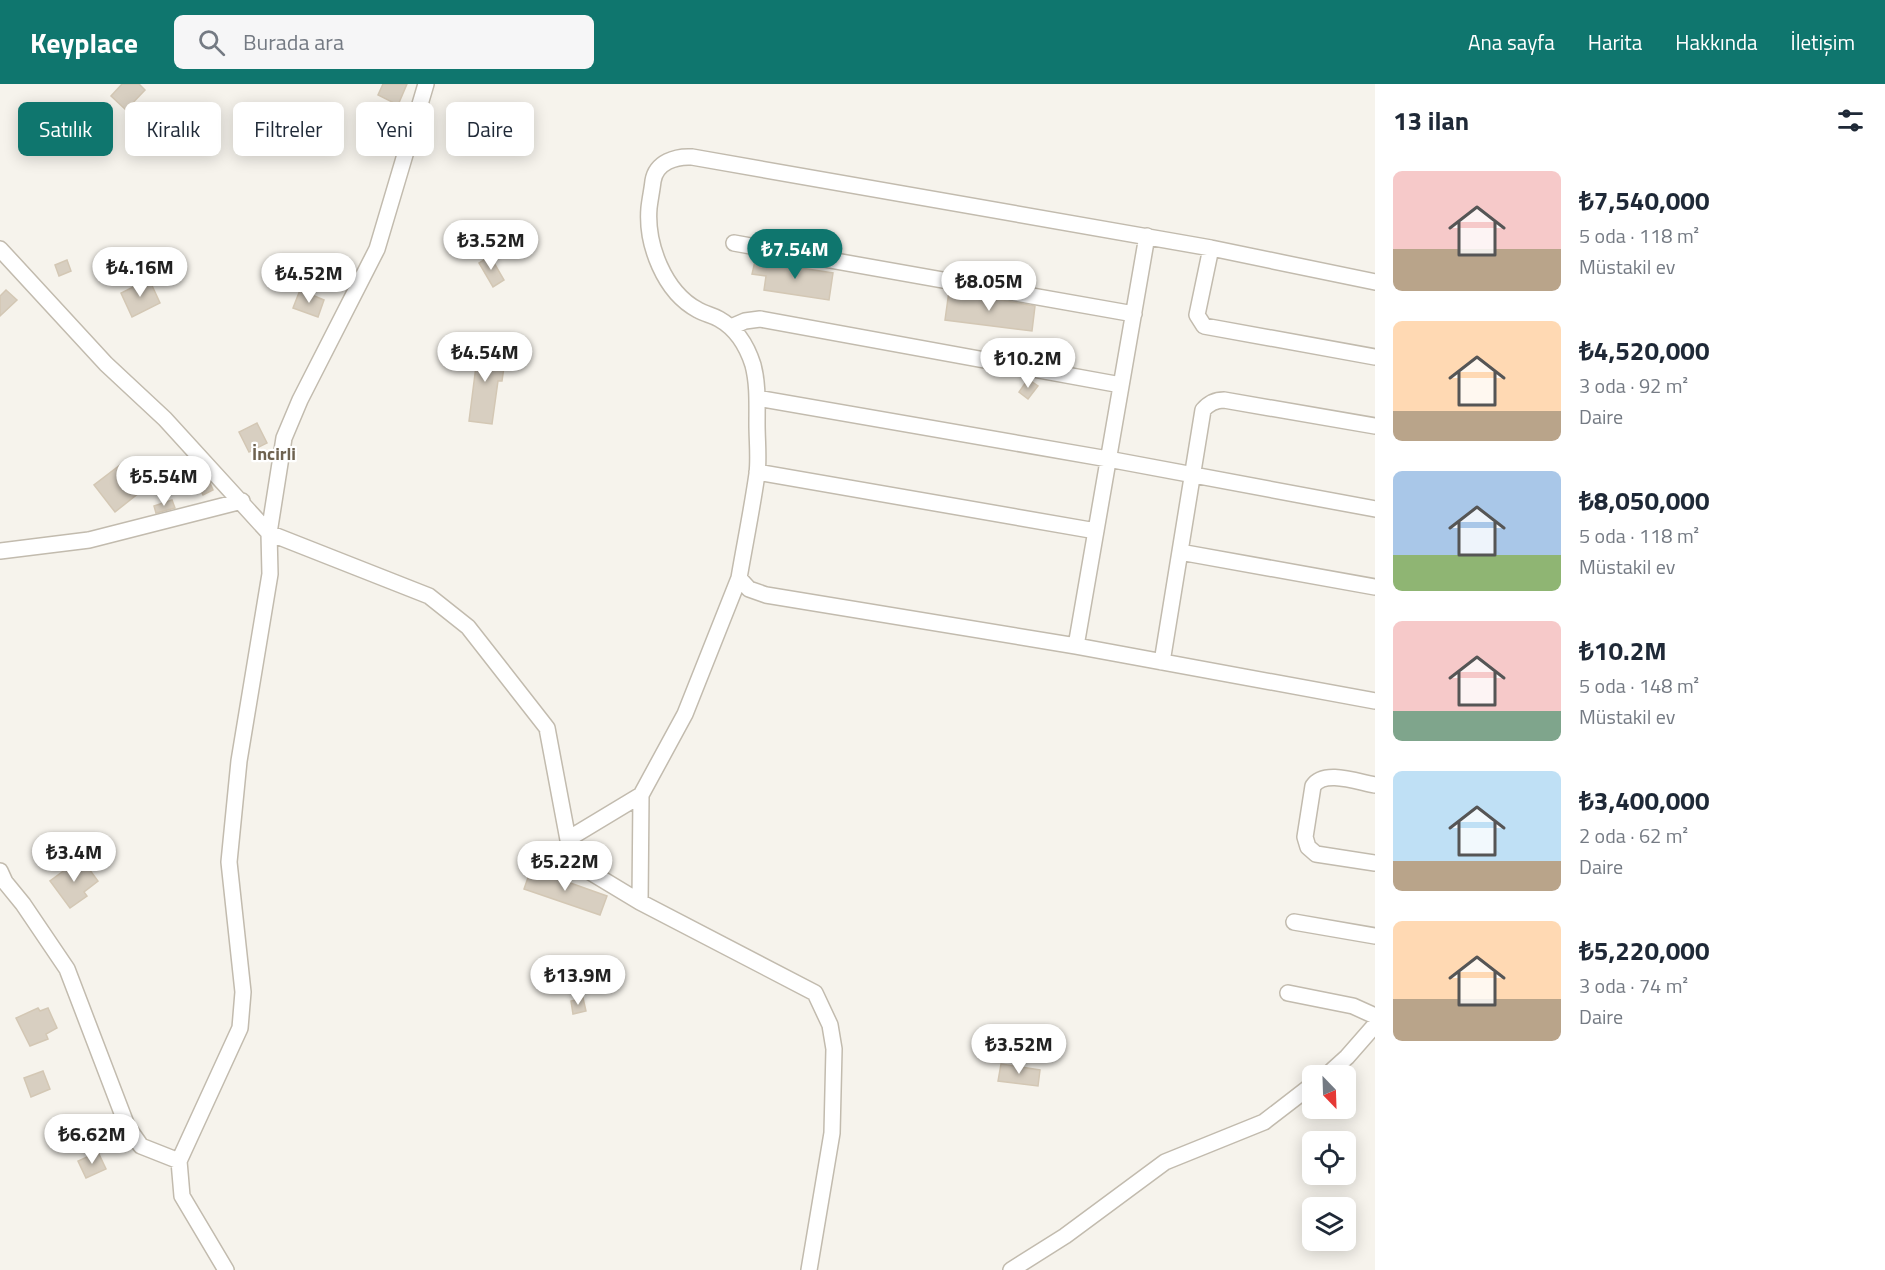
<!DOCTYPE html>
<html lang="tr">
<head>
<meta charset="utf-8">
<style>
	:root { --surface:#fff; --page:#f6f6f7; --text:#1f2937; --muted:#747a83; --accent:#0f766e }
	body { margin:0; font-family:"Titillium Web",sans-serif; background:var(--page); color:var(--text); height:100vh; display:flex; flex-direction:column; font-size:22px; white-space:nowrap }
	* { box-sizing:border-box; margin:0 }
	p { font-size:20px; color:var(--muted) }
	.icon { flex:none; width:33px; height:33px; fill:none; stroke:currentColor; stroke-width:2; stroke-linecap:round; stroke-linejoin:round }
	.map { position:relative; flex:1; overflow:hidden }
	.sheet { display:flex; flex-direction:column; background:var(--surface); width:510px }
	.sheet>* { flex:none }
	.hud { position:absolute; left:18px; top:18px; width:570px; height:54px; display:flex; gap:12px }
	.needle { width:39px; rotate:157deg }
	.tools { position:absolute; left:1302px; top:981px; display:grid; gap:12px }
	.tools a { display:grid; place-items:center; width:54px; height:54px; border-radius:9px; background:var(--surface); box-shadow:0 3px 15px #0003; font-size:30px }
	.price { position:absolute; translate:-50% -51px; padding:0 14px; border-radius:21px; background:#fff; color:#222; font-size:20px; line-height:39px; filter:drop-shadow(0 2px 3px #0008) }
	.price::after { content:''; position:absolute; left:50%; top:36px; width:18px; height:14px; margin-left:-9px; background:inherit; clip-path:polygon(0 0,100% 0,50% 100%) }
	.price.selected { background:var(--accent); color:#fff }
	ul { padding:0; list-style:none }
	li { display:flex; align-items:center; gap:18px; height:150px; padding:0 18px }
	li span { display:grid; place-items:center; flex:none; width:168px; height:120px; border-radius:9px; color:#555 }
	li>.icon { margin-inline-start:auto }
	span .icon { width:72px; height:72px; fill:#fffc; stroke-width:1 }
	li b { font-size:26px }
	h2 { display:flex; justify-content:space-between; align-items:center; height:72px; padding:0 18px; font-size:26px }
	.pill { padding:0 21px; border-radius:9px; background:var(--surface); box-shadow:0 3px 15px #0003; font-size:21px; line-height:54px }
	.pill.selected { background:var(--accent); color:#fff }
	header { display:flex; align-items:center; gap:36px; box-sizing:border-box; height:84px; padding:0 30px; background:var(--accent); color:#fff }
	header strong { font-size:28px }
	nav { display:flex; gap:33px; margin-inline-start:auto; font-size:21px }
	.search { width:420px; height:54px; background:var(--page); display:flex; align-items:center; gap:15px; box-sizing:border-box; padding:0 21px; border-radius:9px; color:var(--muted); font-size:22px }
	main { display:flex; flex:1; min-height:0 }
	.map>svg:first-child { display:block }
	.building { fill:#d8cfc1; stroke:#d3c7b4; stroke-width:1.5 }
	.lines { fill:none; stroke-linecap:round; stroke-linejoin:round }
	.minor-casing { stroke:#c2bbae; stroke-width:18 }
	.minor { stroke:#fff; stroke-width:15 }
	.labels { text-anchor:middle; stroke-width:4.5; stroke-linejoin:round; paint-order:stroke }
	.neighbourhood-label { font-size:18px; font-weight:bold; fill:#6e6250; stroke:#fff }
</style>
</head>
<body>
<header>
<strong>Keyplace</strong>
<div class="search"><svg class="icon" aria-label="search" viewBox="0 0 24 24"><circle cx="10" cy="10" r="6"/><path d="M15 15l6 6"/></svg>Burada ara</div>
<nav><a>Ana sayfa</a><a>Harita</a><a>Hakkında</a><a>İletişim</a></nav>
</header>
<main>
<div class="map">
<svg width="1375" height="1186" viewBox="0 0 1375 1186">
	<rect width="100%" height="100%" fill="#f6f3ec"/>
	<path class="building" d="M 122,0 L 139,0 L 145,6 L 126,26 L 111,12 Z
		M 383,0 L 407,0 L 398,21 L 378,11 Z
		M 490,172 L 504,196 L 493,203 L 479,179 Z
		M 67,176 L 71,187 L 59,192 L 55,181 Z
		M 755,177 L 833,189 L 829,216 L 764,206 L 766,192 L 752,190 Z
		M 149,195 L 160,219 L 132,233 L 121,209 Z
		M 6,206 L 17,216 L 0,232 L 0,212 Z
		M 300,206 L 324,216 L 318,233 L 293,224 Z
		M 949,207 L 1035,222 L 1032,247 L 945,236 Z
		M 476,259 L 499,262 L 496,282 L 504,283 L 502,297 L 498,297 L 492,340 L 469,337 L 476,282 L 473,282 Z
		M 1028,295 L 1038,302 L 1028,315 L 1019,308 Z
		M 257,339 L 267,359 L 249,368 L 239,348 Z
		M 120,381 L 140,408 L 115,428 L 94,401 Z
		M 201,389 L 210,399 L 213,406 L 203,411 L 194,392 Z
		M 172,416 L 175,424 L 156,429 L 154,422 Z
		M 81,774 L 98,797 L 84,808 L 87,812 L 70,824 L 50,797 Z
		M 531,785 L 607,812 L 600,831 L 524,805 Z
		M 583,914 L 586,927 L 573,930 L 571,917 Z
		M 38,924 L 40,927 L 48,924 L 57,944 L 46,950 L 48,955 L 30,962 L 16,934 Z
		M 1001,980 L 1040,986 L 1038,1002 L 998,997 Z
		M 43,987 L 50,1005 L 31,1013 L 24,994 Z
		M 98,1068 L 106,1085 L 86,1094 L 78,1077 Z"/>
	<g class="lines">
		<g class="minor-casing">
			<path id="minor" d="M 426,0 L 377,165 L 300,316 L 284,354 L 269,449 L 429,512 L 468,543 L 547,644 L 572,777 L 640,818 L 815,909 L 830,941 L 834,965 L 832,1049 L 809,1186
				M 734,159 L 1134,230
				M 1211,164 L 1197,231 L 1204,242 L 1375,273
				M 0,165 L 106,280 L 165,335 L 269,449 L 270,490 L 239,677 L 229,778 L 243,908 L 240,944 L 179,1077 L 182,1112 L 226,1186
				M 1375,198 L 1211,164 L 692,73 C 676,72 656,78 653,97 C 652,106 650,115 649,124 C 646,160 664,208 698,226 C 705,230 712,231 719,235 C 737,245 747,262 753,281 C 758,300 757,320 757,340 C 757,357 759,374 757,390 C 752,425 745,459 739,494 L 749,505 L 766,511 L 1076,562 L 1375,617
				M 731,243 L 745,237 L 760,235 L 1121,301
				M 757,314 L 1108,375 L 1375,425
				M 757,388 L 1096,447
				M 0,467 L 89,456 L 242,417
				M 1180,468 L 1375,503
				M 1076,562 L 1147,152
				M 1162,578 L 1203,326 C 1209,319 1215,316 1224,316 L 1375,342
				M 1375,701 C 1358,698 1324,685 1313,702 L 1305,753 L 1308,763 L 1316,770 L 1375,779
				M 641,711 L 685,630 L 739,494
				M 568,755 L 641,711 L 640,818
				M 0,787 L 5,798 L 23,820 L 67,885 L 127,1042 L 141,1062 L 179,1077
				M 1294,838 L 1375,852
				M 1288,909 L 1353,922 L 1375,932
				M 1326,992 L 1347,973 L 1375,941
				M 1011,1186 L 1065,1152 L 1165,1078 L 1264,1038 L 1312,1001"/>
		</g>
		<use href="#minor" class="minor"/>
	</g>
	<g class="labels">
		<g class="neighbourhood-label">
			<text x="274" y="376">İncirli</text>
		</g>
	</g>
</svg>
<div class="tools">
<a><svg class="needle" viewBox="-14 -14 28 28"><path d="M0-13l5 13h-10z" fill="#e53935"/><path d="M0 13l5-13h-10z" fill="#747a83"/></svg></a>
<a><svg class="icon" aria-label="locate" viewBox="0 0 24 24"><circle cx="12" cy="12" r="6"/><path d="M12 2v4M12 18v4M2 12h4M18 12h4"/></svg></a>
<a><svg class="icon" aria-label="layers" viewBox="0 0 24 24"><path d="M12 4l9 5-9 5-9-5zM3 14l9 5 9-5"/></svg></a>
</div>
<b class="price" style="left:491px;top:187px">₺3.52M</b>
<b class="price selected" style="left:795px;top:196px">₺7.54M</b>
<b class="price" style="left:140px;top:214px">₺4.16M</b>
<b class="price" style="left:309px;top:220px">₺4.52M</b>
<b class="price" style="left:989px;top:228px">₺8.05M</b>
<b class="price" style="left:485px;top:299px">₺4.54M</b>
<b class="price" style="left:1028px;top:305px">₺10.2M</b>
<b class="price" style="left:164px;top:423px">₺5.54M</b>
<b class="price" style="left:74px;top:799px">₺3.4M</b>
<b class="price" style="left:565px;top:808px">₺5.22M</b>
<b class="price" style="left:578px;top:922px">₺13.9M</b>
<b class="price" style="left:1019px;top:991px">₺3.52M</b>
<b class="price" style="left:92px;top:1081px">₺6.62M</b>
<div class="hud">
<a class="pill selected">Satılık</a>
<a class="pill">Kiralık</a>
<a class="pill">Filtreler</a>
<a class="pill">Yeni</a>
<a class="pill">Daire</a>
</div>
</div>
<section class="sheet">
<h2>13 ilan<svg class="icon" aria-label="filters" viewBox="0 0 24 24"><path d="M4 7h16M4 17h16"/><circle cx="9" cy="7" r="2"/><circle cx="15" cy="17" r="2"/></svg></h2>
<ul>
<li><span style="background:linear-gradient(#f6c9c9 65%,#b9a48a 0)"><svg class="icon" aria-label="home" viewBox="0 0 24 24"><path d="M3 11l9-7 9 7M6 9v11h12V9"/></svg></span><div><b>₺7,540,000</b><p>5 oda · 118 m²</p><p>Müstakil ev</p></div></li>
<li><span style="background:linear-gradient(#ffd9b3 75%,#b9a48a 0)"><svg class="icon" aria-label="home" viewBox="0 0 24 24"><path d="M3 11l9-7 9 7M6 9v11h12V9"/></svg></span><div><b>₺4,520,000</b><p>3 oda · 92 m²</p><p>Daire</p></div></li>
<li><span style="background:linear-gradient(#a9c7e8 70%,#8fb573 0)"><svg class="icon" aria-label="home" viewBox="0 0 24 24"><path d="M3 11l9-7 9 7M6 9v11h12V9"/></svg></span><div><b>₺8,050,000</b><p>5 oda · 118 m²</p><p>Müstakil ev</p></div></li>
<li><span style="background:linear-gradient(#f6c9c9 75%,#7fa58c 0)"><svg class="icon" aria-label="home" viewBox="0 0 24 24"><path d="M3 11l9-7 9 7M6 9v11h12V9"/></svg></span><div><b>₺10.2M</b><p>5 oda · 148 m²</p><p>Müstakil ev</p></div></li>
<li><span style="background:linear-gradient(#bfe0f5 75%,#b9a48a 0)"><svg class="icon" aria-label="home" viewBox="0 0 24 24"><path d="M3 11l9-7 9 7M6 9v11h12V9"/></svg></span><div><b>₺3,400,000</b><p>2 oda · 62 m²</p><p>Daire</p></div></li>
<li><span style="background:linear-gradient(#ffd9b3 65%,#b9a48a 0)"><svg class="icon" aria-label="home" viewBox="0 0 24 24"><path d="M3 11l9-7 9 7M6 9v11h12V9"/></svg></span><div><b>₺5,220,000</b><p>3 oda · 74 m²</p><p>Daire</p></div></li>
</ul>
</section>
</main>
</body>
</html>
